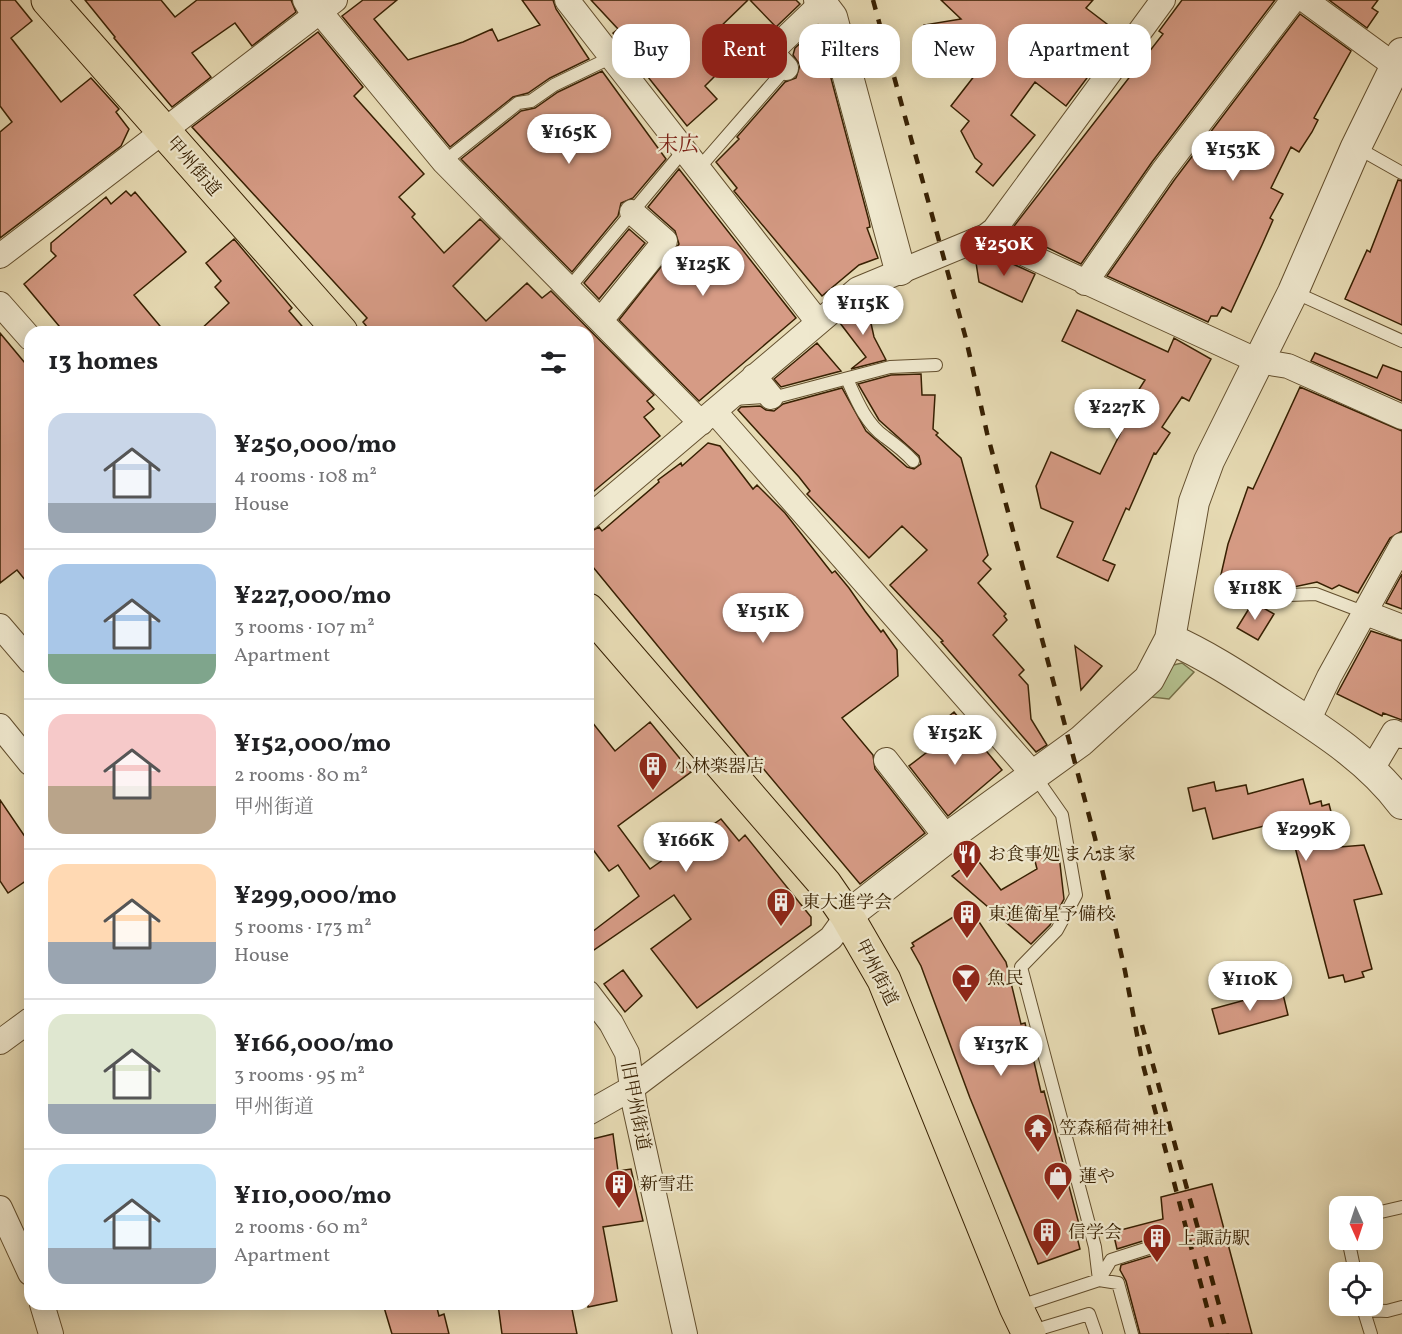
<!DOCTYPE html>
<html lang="en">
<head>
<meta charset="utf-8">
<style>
	:root { --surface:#fff; --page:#f6f6f6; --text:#202124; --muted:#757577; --line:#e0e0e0; --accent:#8f2418 }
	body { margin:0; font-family:Vollkorn,"Noto Serif JP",serif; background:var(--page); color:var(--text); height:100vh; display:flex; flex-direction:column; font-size:22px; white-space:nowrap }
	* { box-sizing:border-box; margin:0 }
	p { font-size:20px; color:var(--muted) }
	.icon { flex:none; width:33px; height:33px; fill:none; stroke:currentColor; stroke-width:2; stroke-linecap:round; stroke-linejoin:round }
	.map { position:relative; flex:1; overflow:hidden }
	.side { position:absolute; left:24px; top:326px; width:570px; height:984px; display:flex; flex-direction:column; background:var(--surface); border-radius:18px; box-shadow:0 3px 15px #0003 }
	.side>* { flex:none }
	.banner { position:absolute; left:612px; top:24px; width:570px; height:54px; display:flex; gap:12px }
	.needle { width:39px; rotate:177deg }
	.fabs { position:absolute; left:1329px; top:1196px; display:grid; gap:12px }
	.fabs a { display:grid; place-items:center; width:54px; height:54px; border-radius:12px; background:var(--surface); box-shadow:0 3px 15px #0003; font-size:30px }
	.price { position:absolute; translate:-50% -51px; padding:0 14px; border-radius:21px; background:#fff; color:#222; font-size:20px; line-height:39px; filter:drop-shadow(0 2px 3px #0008) }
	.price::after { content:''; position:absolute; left:50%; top:36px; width:18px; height:14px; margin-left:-9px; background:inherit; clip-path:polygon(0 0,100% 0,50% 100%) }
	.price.selected { background:var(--accent); color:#fff }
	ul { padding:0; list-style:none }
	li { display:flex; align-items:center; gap:18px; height:150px; padding:0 24px }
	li+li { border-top:2px solid var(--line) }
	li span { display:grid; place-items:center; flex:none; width:168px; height:120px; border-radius:18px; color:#555 }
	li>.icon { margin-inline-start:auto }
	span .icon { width:72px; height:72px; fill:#fffc; stroke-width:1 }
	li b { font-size:26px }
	h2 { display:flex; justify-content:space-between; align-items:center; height:72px; padding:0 24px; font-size:26px }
	.chip { padding:0 21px; border-radius:18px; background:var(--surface); box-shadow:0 3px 15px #0003; font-size:21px; line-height:54px }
	.chip.selected { background:var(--accent); color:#fff }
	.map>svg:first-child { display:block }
	.green { fill:#b4c08e; stroke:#767048; stroke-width:1.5 }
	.building { fill:#d69b85; stroke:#372002; stroke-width:1.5 }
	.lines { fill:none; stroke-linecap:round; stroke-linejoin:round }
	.service-casing { stroke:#634f2e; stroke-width:14 }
	.minor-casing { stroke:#634f2e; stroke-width:26 }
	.tertiary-casing { stroke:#634f2e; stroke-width:32 }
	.trunk-casing { stroke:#372002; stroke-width:35 }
	.service { stroke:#efe8ce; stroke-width:12 }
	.minor { stroke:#efe8ce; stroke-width:24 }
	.tertiary { stroke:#efe8ce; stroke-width:30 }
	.trunk { stroke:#e7dbb4; stroke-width:33 }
	.rail { stroke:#372002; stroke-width:4.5; stroke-dasharray:10 10; stroke-linecap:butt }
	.labels { text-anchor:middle; stroke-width:4.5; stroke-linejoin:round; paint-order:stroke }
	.street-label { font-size:18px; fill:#372002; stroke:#efe8ce }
	.poi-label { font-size:18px; fill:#372002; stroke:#efe8ce; text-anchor:start }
	.quarter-label { font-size:21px; fill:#7a1f14; stroke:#efe8ce }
</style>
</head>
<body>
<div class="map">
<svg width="1402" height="1334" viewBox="0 0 1402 1334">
	<rect width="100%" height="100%" fill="#e7dbb4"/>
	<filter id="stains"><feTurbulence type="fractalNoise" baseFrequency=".00333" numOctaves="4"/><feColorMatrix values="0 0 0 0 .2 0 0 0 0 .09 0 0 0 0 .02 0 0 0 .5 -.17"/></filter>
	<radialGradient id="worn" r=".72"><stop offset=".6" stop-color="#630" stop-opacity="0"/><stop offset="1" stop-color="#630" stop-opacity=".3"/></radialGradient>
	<path class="green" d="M 1182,663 L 1194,672 L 1169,699 L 1151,697 L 1169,666 Z"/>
	<path class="building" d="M 0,0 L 15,0 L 32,21 L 11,38 L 61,102 L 91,78 L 119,109 L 116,112 L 129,129 L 121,146 L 0,238 L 0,132 L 12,122 L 0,106 Z
		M 85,0 L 161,0 L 175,17 L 197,0 L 291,0 L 296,12 L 252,46 L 235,23 L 192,53 L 211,77 L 172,107 L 114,38 L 115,37 Z
		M 363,0 L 397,0 L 374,19 L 408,60 L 463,42 L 492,29 L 498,41 L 540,25 L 522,0 L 553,0 L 556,9 L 589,59 L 550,78 L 528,93 L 513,97 L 450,147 L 342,16 Z
		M 591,0 L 748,0 L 714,33 L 720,38 L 712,46 L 729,62 L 705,86 L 717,99 L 687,126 L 613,33 L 618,29 Z
		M 750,0 L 796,0 L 800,4 L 776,27 Z
		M 941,0 L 1093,0 L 1086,8 L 1120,34 L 1066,106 L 1035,82 L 1011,115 L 1035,135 L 993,186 L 976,172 L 982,164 L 975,158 L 961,131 L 969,121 L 951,106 L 975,75 L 944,46 L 929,45 L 924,25 L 961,19 Z
		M 1182,0 L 1275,0 L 1152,162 L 1081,264 L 1011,230 L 1163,34 L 1159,31 Z
		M 1329,0 L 1378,0 L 1372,8 L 1378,12 L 1367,28 Z
		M 1300,14 L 1351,51 L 1314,118 L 1318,120 L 1312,132 L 1299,152 L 1291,147 L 1271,188 L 1283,194 L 1270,218 L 1273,220 L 1262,245 L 1231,312 L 1222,307 L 1217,316 L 1211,316 L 1208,322 L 1107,276 L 1175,179 Z
		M 814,31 L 823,48 L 869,221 L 870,227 L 867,228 L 878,258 L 859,265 L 822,296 L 734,191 L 737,188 L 716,162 L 739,139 L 737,137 L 785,82 L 796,78 L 800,65 L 793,55 L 795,48 Z
		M 318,32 L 363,87 L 354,96 L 424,174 L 399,197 L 415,214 L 412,217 L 444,253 L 480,219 L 500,239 L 453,286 L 486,321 L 527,283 L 542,298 L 551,291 L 654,395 L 647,401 L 654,409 L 644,417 L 660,436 L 588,496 L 588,332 L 371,332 L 363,322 L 367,318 L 192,127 Z
		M 602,71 L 666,159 L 633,198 L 621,203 L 618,216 L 572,272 L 461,159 L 521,111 L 535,108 L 558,92 Z
		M 679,169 L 796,318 L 699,401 L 619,320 L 679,244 L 675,231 L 648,207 Z
		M 1398,180 L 1402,181 L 1402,325 L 1345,299 L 1367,250 L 1370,252 Z
		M 126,191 L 131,196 L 135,192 L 186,252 L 134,295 L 165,332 L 64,332 L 24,284 L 56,256 L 51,251 L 51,243 L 106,197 L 111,204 Z
		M 629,229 L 645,243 L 599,299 L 584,283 Z
		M 234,239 L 292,308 L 289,311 L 307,332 L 198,332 L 229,303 L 215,287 L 221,281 L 206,263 Z
		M 980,254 L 1002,263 L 1004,260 L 1035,274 L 1022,302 L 979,282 L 975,256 Z
		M 862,304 L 867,305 L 874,337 L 886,360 L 851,369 L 866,357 L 840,323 Z
		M 1077,310 L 1168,352 L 1174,338 L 1211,359 L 1189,401 L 1182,397 L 1162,427 L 1170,433 L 1156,454 L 1154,453 L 1129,510 L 1126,508 L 1103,560 L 1115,565 L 1108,581 L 1057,557 L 1073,522 L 1041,508 L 1036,486 L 1051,452 L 1100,474 L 1121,432 L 1100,418 L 1110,403 L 1124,413 L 1145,380 L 1062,341 Z
		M 0,333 L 30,369 L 30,586 L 17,570 L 0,583 Z
		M 817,343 L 841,371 L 781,387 L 774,379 Z
		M 1315,353 L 1377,378 L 1383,365 L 1402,372 L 1402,401 L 1311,361 Z
		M 921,374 L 922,395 L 935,395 L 933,429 L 938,433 L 936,435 L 961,458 L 988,555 L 983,561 L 991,569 L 978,583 L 1006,614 L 1004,616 L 1007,620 L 993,635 L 1024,670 L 1019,675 L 1028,685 L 1031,719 L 1047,745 L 1036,752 L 941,642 L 943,641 L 890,585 L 927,550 L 902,526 L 869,558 L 807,494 L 810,491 L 799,477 L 738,410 L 741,407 L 760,406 L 766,410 L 774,411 L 783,404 L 842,388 L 866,431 L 907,467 L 914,469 L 921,464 L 919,456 L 879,420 L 858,384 L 891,375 Z
		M 1300,387 L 1402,431 L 1402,531 L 1390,538 L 1358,593 L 1339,585 L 1332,589 L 1317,582 L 1228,601 L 1217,592 L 1228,544 L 1248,487 L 1253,489 Z
		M 708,443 L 720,446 L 753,489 L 757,485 L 785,513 L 832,573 L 835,571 L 849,588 L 865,611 L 881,632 L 883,630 L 897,650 L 898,676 L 842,718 L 873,755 L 875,769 L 925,833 L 860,884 L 756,760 L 753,762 L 588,561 L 588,533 L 599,527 L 602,531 L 659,482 L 658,480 L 681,463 L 682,466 Z
		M 1402,574 L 1402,609 L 1386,603 Z
		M 1253,602 L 1274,614 L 1258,640 L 1237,628 Z
		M 1371,631 L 1402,641 L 1402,720 L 1383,713 L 1382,716 L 1337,694 Z
		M 1075,646 L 1102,666 L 1081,690 Z
		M 954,712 L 1002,770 L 948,816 L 909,766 L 948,736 L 938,725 Z
		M 588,717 L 615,751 L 650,722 L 691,772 L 618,826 L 650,869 L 721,819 L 739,841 L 745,835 L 811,917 L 811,925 L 697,1008 L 651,949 L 691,919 L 674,895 L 588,954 L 588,935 L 639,896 L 618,865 L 609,871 L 588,843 Z
		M 1303,779 L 1310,804 L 1321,801 L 1322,806 L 1329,804 L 1340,847 L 1364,845 L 1382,894 L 1354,900 L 1372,969 L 1362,972 L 1364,977 L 1345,982 L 1343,975 L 1329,978 L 1288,820 L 1213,839 L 1205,808 L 1193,811 L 1188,788 L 1214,782 L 1216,791 L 1246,785 L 1248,794 Z
		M 0,800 L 30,844 L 30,878 L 8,893 L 0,881 Z
		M 1058,846 L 1064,899 L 1050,925 L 1031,944 L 952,876 L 976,858 L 1001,890 L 1037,869 L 1032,849 Z
		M 969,907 L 1006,962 L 1021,1024 L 1025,1023 L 1041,1092 L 1044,1091 L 1080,1228 L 1075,1229 L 1080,1249 L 1038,1264 L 970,1098 L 921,966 L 911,948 L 914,946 L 912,943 Z
		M 623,970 L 642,996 L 625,1012 L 604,984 Z
		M 1282,990 L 1288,1015 L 1219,1034 L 1212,1009 Z
		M 613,1134 L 618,1171 L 631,1169 L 643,1221 L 603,1227 L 617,1301 L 588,1307 L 588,1140 Z
		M 1212,1184 L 1252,1334 L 1140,1334 L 1126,1281 L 1120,1270 L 1121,1265 L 1164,1252 L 1169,1242 L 1166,1238 L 1159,1236 L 1117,1249 L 1113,1232 L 1163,1219 L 1161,1197 Z
		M 383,1304 L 436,1304 L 439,1316 L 444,1314 L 449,1334 L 392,1334 Z
		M 498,1304 L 571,1304 L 577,1334 L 502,1334 Z"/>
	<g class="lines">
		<g class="service-casing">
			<path id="service" d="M 1356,147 L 1402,173
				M 444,162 L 518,103 L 531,101 L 554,85 L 612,57
				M 699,168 L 786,68
				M 569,288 L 684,150
				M 1294,292 L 1402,341
				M 847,379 C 856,399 866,424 885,437 C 896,445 904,451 913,461
				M 734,399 L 780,396 L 890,367 L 936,365
				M 1289,595 L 1316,594 L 1366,613
				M 1034,775 L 1062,815 L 1076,895 L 1057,930 L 1021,967 L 1095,1247 L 1099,1280
				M 1372,1214 L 1402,1207
				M 1348,1239 L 1355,1272
				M 1099,1280 L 1111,1260 L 1161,1244
				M 1362,1305 L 1371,1334
				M 1017,1307 L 1099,1280 L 1118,1283 L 1132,1334
				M 1363,1310 L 1387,1311 L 1402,1307
				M 1029,1332 L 1089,1314 L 1096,1334"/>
		</g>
		<g class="minor-casing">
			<path id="minor" d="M 305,0 L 309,7 L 320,12 L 444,162 L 701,423
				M 567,0 L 818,322
				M 1305,0 L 1394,65
				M 786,68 L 771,52 L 822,3
				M 986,236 L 1258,361 L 1288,366 L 1402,417
				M 0,256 L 335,0
				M 1085,283 L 1163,171 L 1293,0
				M 0,304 L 30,338
				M 601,320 L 665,241 L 632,212
				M 754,376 L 771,397
				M 714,411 L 1034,775
				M 588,518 L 858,289 L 986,236 L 994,230 L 1163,0
				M 1366,613 L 1402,627
				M 0,626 L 30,661
				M 1308,721 L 1329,677 L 1402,545
				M 0,726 L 30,763
				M 886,760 L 947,838
				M 1372,769 L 1394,732 L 1402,736
				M 588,993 L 611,1023 L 627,1053 L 635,1108 L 685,1334
				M 0,1042 L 30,1020
				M 588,1113 L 632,1088 L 831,938 L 847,916
				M 0,1208 L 30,1273
				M 42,1304 L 51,1334"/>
		</g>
		<g class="tertiary-casing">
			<path id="tertiary" d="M 819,0 L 832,17 L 900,270
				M 1170,639 C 1204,654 1235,674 1266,694 C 1315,726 1367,757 1402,804
				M 847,916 L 947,838 L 1081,741 L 1149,679 L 1170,639 L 1194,502 L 1209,461 L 1293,292 L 1356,147 L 1402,53"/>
		</g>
		<g class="trunk-casing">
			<path id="trunk" d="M 48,0 L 341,332
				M 588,610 L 825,884 L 847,916 L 884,980 L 1016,1307 L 1029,1334"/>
		</g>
		<use href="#service" class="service"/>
		<use href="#minor" class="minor"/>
		<use href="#tertiary" class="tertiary"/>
		<use href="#trunk" class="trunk"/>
		<path class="rail" d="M 873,0 L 966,339 L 987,433 L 1095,838 L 1125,971 L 1142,1061 L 1214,1334
			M 1142,1025 L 1227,1334"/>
	</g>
	<defs>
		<g id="building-pin" transform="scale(1.5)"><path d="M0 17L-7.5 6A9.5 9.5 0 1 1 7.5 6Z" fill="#8f2418" stroke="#efe8ce"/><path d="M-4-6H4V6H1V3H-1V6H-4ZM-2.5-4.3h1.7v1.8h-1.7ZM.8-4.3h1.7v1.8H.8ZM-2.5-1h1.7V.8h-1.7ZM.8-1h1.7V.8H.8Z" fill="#fff"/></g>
		<g id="restaurant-pin" transform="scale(1.5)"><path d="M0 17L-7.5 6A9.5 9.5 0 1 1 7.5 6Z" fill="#8f2418" stroke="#efe8ce"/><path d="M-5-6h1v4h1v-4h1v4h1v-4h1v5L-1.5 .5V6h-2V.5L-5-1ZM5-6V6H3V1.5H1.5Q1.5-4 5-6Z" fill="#fff"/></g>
		<g id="bar-pin" transform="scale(1.5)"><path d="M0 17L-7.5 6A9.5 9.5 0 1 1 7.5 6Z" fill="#8f2418" stroke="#efe8ce"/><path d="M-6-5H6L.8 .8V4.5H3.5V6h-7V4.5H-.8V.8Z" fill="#fff"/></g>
		<g id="temple-pin" transform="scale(1.5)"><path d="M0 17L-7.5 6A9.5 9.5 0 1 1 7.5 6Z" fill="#8f2418" stroke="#efe8ce"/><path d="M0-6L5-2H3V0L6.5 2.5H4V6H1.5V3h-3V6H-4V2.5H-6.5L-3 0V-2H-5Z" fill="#fff"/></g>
		<g id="shop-pin" transform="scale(1.5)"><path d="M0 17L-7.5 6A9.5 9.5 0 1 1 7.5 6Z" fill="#8f2418" stroke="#efe8ce"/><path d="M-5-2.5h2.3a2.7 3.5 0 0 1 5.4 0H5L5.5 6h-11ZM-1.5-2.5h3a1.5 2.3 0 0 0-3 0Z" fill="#fff"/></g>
	</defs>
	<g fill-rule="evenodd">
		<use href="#building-pin" x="653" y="766"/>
		<use href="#restaurant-pin" x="967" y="854"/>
		<use href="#building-pin" x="781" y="902"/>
		<use href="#building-pin" x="967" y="914"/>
		<use href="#bar-pin" x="966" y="978"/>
		<use href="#temple-pin" x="1038" y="1128"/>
		<use href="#shop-pin" x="1058" y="1176"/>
		<use href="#building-pin" x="619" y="1184"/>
		<use href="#building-pin" x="1047" y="1232"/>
		<use href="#building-pin" x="1157" y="1238"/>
	</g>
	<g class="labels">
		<g class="street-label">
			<text transform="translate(194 166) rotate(49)" y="6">甲州街道</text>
			<text transform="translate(877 972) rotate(63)" y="6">甲州街道</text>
			<text transform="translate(636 1106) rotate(79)" y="6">旧甲州街道</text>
		</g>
		<g class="poi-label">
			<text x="674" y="772">小林楽器店</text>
			<text x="988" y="860">お食事処 まんま家</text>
			<text x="802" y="908">東大進学会</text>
			<text x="988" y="920">東進衛星予備校</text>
			<text x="987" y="984">魚民</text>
			<text x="1059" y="1134">笠森稲荷神社</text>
			<text x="1079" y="1182">蓮や</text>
			<text x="640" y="1190">新雪荘</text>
			<text x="1068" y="1238">信学会</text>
			<text x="1178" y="1244">上諏訪駅</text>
		</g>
		<g class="quarter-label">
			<text x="678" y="151">末広</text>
		</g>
	</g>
	<rect width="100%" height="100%" filter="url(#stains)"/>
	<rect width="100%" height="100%" fill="url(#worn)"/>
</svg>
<div class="fabs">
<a><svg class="needle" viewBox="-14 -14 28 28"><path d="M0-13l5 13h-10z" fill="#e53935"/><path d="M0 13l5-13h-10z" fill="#757577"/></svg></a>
<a><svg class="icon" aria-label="locate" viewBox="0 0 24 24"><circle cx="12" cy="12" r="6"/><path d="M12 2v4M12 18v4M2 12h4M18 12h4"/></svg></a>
</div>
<b class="price" style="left:569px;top:165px">¥165K</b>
<b class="price" style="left:1233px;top:182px">¥153K</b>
<b class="price selected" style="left:1004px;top:277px">¥250K</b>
<b class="price" style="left:703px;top:297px">¥125K</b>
<b class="price" style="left:863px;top:336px">¥115K</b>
<b class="price" style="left:1117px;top:440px">¥227K</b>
<b class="price" style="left:1255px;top:621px">¥118K</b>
<b class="price" style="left:763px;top:644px">¥151K</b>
<b class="price" style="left:955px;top:766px">¥152K</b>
<b class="price" style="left:1306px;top:862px">¥299K</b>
<b class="price" style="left:686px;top:873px">¥166K</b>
<b class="price" style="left:1250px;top:1012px">¥110K</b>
<b class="price" style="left:1001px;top:1077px">¥137K</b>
<div class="banner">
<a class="chip">Buy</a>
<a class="chip selected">Rent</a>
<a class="chip">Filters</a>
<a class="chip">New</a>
<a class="chip">Apartment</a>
</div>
<section class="side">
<h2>13 homes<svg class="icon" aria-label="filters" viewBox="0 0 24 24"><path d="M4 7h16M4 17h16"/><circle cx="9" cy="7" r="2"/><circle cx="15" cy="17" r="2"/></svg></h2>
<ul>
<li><span style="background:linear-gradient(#c9d6e8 75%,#9aa5b1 0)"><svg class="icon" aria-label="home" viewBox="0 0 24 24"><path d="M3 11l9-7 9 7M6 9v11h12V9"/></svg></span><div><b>¥250,000/mo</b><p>4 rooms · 108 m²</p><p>House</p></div></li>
<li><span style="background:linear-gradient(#a9c7e8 75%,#7fa58c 0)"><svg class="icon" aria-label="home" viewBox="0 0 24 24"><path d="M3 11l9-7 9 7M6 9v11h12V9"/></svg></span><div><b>¥227,000/mo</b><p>3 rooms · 107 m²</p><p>Apartment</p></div></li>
<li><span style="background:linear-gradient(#f6c9c9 60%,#b9a48a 0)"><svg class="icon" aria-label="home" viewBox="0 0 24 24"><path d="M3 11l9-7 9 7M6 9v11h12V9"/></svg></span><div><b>¥152,000/mo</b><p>2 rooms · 80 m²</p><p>甲州街道</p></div></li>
<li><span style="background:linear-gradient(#ffd9b3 65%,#9aa5b1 0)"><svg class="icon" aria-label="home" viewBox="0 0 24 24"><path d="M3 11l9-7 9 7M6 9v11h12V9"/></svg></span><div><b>¥299,000/mo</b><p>5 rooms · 173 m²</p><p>House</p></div></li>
<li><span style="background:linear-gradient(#dfe7d0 75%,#9aa5b1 0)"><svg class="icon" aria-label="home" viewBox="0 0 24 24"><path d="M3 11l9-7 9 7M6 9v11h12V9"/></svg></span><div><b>¥166,000/mo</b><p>3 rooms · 95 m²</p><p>甲州街道</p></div></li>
<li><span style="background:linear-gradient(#bfe0f5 70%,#9aa5b1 0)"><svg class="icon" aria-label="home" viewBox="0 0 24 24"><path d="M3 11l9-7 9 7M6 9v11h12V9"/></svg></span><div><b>¥110,000/mo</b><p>2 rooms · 60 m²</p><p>Apartment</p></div></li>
</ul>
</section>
</div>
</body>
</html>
